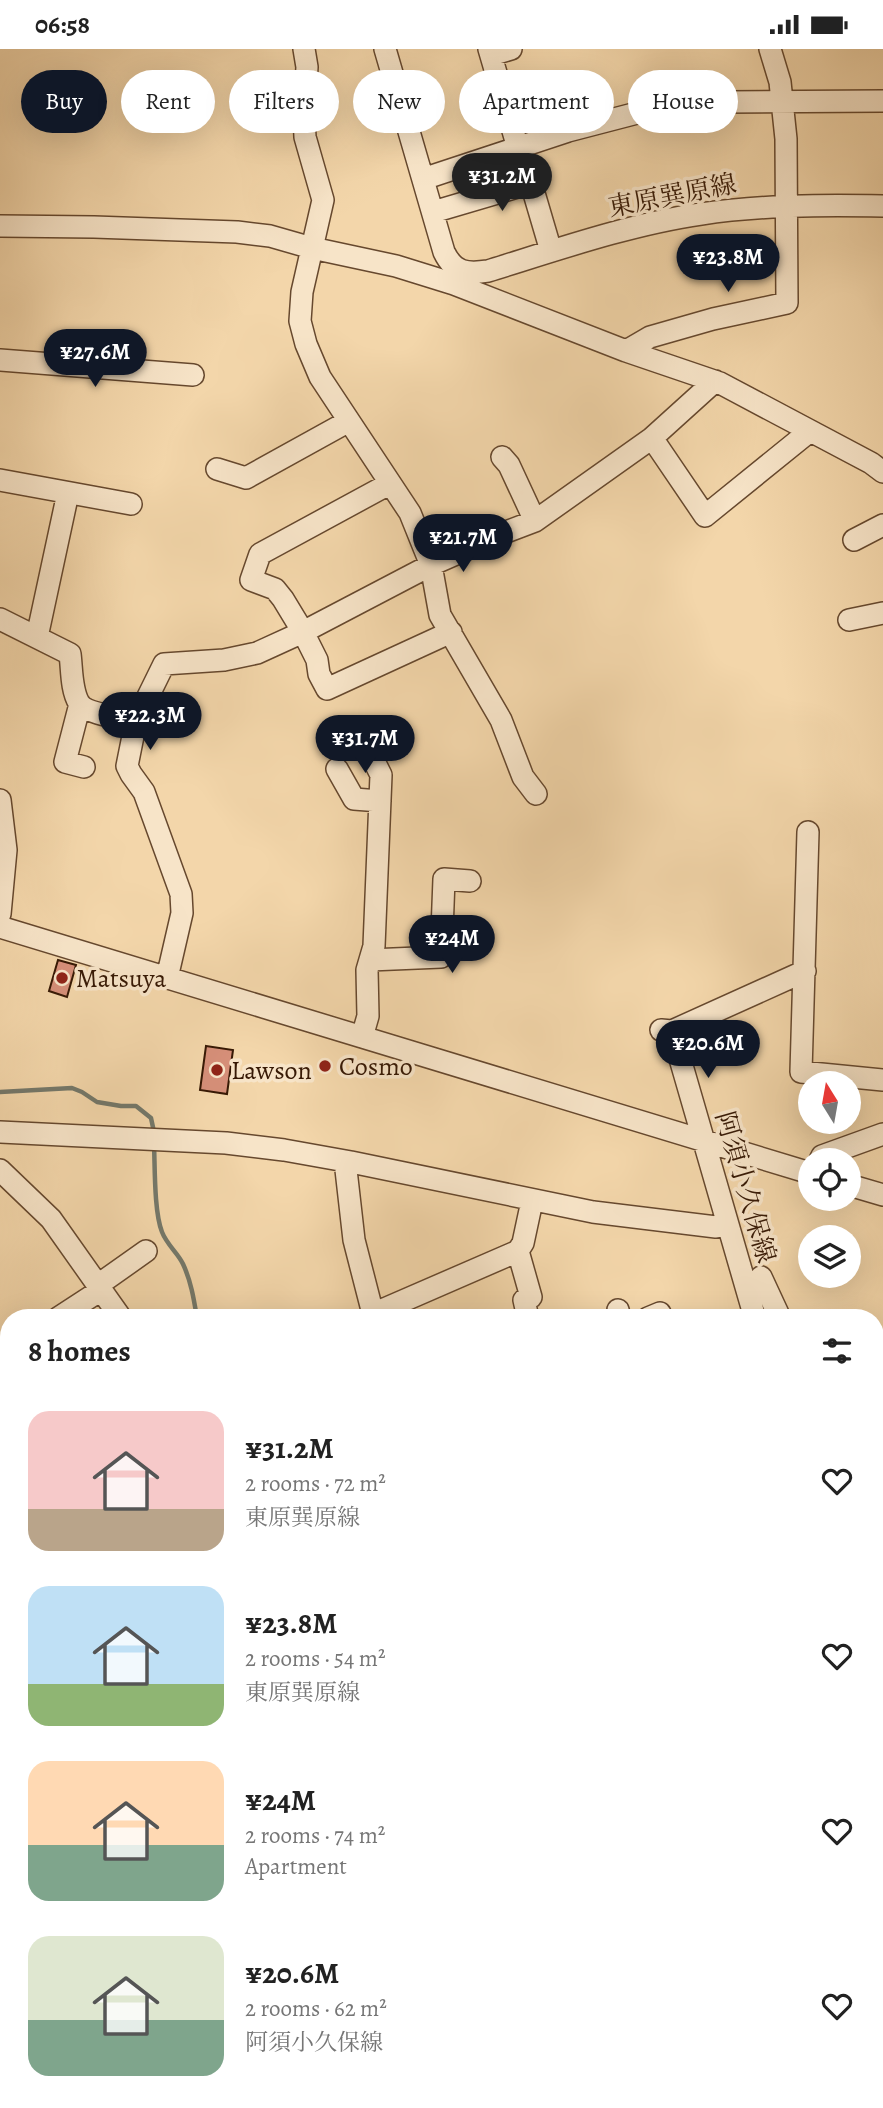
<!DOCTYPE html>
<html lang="en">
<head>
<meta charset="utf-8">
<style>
	:root { --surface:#fff; --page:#f6f6f6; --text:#222; --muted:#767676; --accent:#111827 }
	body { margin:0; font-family:Alegreya,"Noto Serif JP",serif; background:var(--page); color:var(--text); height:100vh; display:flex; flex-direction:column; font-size:26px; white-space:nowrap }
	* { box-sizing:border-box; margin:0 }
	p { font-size:23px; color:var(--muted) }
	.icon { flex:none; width:38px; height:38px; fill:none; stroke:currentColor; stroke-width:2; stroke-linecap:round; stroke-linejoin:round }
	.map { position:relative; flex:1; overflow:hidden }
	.panel { position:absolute; left:0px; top:1260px; width:884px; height:800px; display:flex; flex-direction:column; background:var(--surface); border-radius:28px 28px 0 0; box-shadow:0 7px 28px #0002 }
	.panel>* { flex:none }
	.banner { position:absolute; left:21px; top:21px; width:842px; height:63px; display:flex; gap:14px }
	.needle { width:46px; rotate:349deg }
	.controls { position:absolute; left:798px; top:1022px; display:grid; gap:14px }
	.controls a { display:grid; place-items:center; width:63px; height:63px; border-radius:50%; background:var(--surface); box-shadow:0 7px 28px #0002; font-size:35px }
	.price { position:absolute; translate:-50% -60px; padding:0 16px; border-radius:24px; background:var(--accent); color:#fff; font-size:23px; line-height:46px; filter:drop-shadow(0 2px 4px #0008) }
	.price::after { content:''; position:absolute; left:50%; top:42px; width:21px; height:16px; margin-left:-10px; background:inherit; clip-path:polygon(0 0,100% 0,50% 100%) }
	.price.current { background:#222; color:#fff }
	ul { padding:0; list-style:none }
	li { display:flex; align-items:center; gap:21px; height:175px; padding:0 28px }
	li span { display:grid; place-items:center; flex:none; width:196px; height:140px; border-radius:21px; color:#555 }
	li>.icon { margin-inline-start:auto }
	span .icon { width:84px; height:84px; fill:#fffc; stroke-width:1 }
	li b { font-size:30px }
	h2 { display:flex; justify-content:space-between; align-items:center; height:84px; padding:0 28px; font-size:30px }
	.pill { padding:0 24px; border-radius:32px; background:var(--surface); box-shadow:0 7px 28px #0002; font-size:24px; line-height:63px }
	.pill.current { background:var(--accent); color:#fff }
	.status { display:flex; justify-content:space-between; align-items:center; height:49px; padding:0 35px; background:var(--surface); direction:ltr }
	.status svg { height:19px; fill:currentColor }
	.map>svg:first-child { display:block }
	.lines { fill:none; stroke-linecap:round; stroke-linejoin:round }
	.stream { stroke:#74786a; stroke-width:4.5 }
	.building { fill:#d68f79; stroke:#371905; stroke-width:2 }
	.minor-casing { stroke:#66482e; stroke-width:24 }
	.minor { stroke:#f7e4c8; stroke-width:21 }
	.poi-dot { fill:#8f2418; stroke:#f7e4c8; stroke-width:2.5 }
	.labels { text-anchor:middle; stroke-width:7; stroke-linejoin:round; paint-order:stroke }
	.street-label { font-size:26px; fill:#371905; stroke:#f7e4c8 }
	.poi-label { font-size:26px; fill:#371905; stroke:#f7e4c8; text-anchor:start }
</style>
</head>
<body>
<div class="status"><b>06:58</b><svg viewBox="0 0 49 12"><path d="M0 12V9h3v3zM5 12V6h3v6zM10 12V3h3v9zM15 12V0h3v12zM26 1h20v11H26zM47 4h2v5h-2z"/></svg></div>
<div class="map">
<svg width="883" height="2059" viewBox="0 0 883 2059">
	<rect width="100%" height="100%" fill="#f3d6aa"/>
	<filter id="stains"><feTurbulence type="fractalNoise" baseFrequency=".00286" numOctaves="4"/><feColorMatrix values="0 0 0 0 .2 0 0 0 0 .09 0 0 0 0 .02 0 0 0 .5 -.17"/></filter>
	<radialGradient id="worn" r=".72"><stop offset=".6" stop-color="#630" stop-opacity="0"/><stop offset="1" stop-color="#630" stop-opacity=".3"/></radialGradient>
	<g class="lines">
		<path class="stream" d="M 0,1043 L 72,1039 L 82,1043 L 97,1053 L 121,1057 L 136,1057 L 151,1069 L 154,1083
			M 154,1095 C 155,1118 154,1163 162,1183 C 167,1196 178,1204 183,1215 C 191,1232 194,1251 197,1269
			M 875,1673 L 883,1672"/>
	</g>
	<path class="building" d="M 58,911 L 76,916 L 67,948 L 49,942 Z
		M 206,997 L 233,1001 L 227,1045 L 200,1041 Z"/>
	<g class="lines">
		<g class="minor-casing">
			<path id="minor" d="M 304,0 L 307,18 L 304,67 L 305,88 L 323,151 L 302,243 L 300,272 L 306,295 L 320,328 L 410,464 L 431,516 L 440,566 L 501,671 L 523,728 L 536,745
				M 385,0 L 444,203 C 454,224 467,225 488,222 C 556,201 631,175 701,165 C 761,156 822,156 883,157
				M 489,0 L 518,99
				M 491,6 L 511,0
				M 423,130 L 568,82 L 641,63 L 726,53 L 883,52
				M 433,163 L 531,134 L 551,202
				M 0,177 L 94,178 L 237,183 L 270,187 L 312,199 L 396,217 L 454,235 L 626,302 L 720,334 L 871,414 L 883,423
				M 626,302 L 650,288 L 713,270 L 787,254 L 786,90 L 780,33 L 770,0
				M 0,311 L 193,326
				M 652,389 L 705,467 L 810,382
				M 502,408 L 509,416 L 535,472
				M 217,420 L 246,429 L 349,372
				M 0,431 L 131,455
				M 389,435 L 260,505 L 251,531 L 275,540 L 283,550 L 303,583 L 317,611 L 319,625 L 327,640 L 451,583
				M 854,491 L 883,476
				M 0,570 L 70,605 C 72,620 71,641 79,654 C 86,665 123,669 136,672 L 127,717 L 131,725 L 144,743 L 181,845 L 182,864 L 167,929
				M 849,571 L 883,564
				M 37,588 L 68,444
				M 80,655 L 65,713 L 84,718
				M 136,672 L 164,615 L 224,611 L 257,604 L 303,583 L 431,516 L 506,483 L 535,472 L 652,389 L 715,332
				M 337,720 L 354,750 L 380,752
				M 0,751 L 6,801 L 0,865
				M 808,783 L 801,1023 L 883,1031
				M 0,878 L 810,1124
				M 370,911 L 441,908 L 444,830 L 470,832
				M 661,981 L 672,982 L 805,922
				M 672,982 L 755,1269
				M 362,988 L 368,967 L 367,921 L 374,897 L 381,726 L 370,704 L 399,689
				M 0,1083 L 226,1094 L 284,1101 L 351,1113 L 593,1163 L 716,1178
				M 820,1111 L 822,1107 L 883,1085
				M 345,1112 L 354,1191 L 373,1265 L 518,1202 L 523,1194 L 532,1152
				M 0,1121 L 51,1170 L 121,1269
				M 849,1136 L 883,1146
				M 518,1202 L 531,1248 L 524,1251 L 528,1269
				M 761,1228 L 780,1269
				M 98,1236 L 146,1202
				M 618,1261 L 620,1269
				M 58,1269 L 101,1241
				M 648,1269 L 660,1264 L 661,1269
				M 0,1325 L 9,1321
				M 0,1397 L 9,1392
				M 875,1443 L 883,1457
				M 6,1504 L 9,1511
				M 875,1539 L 883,1538
				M 875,1692 L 883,1720
				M 0,1738 L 9,1735
				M 0,1831 L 9,1864
				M 875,1864 L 883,1895
				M 0,1905 L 9,1909
				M 875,1986 L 883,1983
				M 72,2051 L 75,2059
				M 275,2051 L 276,2059
				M 529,2051 L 531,2059
				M 561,2051 L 566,2059
				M 631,2051 L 636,2059
				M 379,2059 L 459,2051
				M 727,2059 L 740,2051"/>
		</g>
		<use href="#minor" class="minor"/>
	</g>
	<g class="poi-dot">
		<circle cx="62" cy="929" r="7"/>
		<circle cx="325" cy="1017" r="7"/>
		<circle cx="217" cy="1021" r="7"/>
	</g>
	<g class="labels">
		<g class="street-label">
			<text transform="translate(672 146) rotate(-11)" y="9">東原巽原線</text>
			<text transform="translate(746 1138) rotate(74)" y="9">阿須小久保線</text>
		</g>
		<g class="poi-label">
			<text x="76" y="938">Matsuya</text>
			<text x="339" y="1026">Cosmo</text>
			<text x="231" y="1030">Lawson</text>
		</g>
	</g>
	<rect width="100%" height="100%" filter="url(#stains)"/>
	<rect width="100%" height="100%" fill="url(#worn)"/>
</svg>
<div class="controls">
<a><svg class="needle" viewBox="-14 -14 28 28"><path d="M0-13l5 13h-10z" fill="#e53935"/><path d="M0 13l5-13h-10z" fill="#767676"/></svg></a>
<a><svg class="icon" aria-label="locate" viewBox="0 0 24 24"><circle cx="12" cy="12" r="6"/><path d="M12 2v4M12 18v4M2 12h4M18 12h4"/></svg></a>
<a><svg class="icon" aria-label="layers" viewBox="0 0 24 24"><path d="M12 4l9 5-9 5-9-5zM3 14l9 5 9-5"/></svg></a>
</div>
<b class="price current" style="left:502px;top:164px">¥31.2M</b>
<b class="price" style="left:728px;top:245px">¥23.8M</b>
<b class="price" style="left:95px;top:340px">¥27.6M</b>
<b class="price" style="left:463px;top:525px">¥21.7M</b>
<b class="price" style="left:150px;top:703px">¥22.3M</b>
<b class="price" style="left:365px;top:726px">¥31.7M</b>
<b class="price" style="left:452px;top:926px">¥24M</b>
<b class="price" style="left:708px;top:1031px">¥20.6M</b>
<div class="banner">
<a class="pill current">Buy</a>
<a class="pill">Rent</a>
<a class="pill">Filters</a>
<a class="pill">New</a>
<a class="pill">Apartment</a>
<a class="pill">House</a>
</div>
<section class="panel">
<h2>8 homes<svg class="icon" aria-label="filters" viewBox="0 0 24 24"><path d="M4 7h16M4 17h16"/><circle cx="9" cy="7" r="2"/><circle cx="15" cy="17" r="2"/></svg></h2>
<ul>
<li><span style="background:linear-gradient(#f6c9c9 70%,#b9a48a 0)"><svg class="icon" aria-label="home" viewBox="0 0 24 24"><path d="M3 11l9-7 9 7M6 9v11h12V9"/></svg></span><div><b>¥31.2M</b><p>2 rooms · 72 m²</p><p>東原巽原線</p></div><svg class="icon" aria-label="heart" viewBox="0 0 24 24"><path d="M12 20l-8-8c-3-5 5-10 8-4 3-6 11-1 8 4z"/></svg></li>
<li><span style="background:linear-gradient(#bfe0f5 70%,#8fb573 0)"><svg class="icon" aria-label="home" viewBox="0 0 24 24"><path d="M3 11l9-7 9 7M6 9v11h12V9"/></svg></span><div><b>¥23.8M</b><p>2 rooms · 54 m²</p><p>東原巽原線</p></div><svg class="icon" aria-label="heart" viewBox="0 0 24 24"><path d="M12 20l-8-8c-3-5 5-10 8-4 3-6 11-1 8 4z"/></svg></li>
<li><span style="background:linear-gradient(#ffd9b3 60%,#7fa58c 0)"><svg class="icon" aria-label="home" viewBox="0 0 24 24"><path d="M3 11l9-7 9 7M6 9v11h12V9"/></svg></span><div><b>¥24M</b><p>2 rooms · 74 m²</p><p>Apartment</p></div><svg class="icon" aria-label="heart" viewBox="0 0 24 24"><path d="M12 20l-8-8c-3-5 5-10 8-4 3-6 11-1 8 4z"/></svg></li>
<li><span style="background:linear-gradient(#dfe7d0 60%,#7fa58c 0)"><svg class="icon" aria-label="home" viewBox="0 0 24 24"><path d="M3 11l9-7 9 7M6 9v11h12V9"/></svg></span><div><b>¥20.6M</b><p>2 rooms · 62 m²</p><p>阿須小久保線</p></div><svg class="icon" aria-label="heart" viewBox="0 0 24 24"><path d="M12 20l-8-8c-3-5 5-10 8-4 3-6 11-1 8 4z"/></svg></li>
</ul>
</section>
</div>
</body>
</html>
